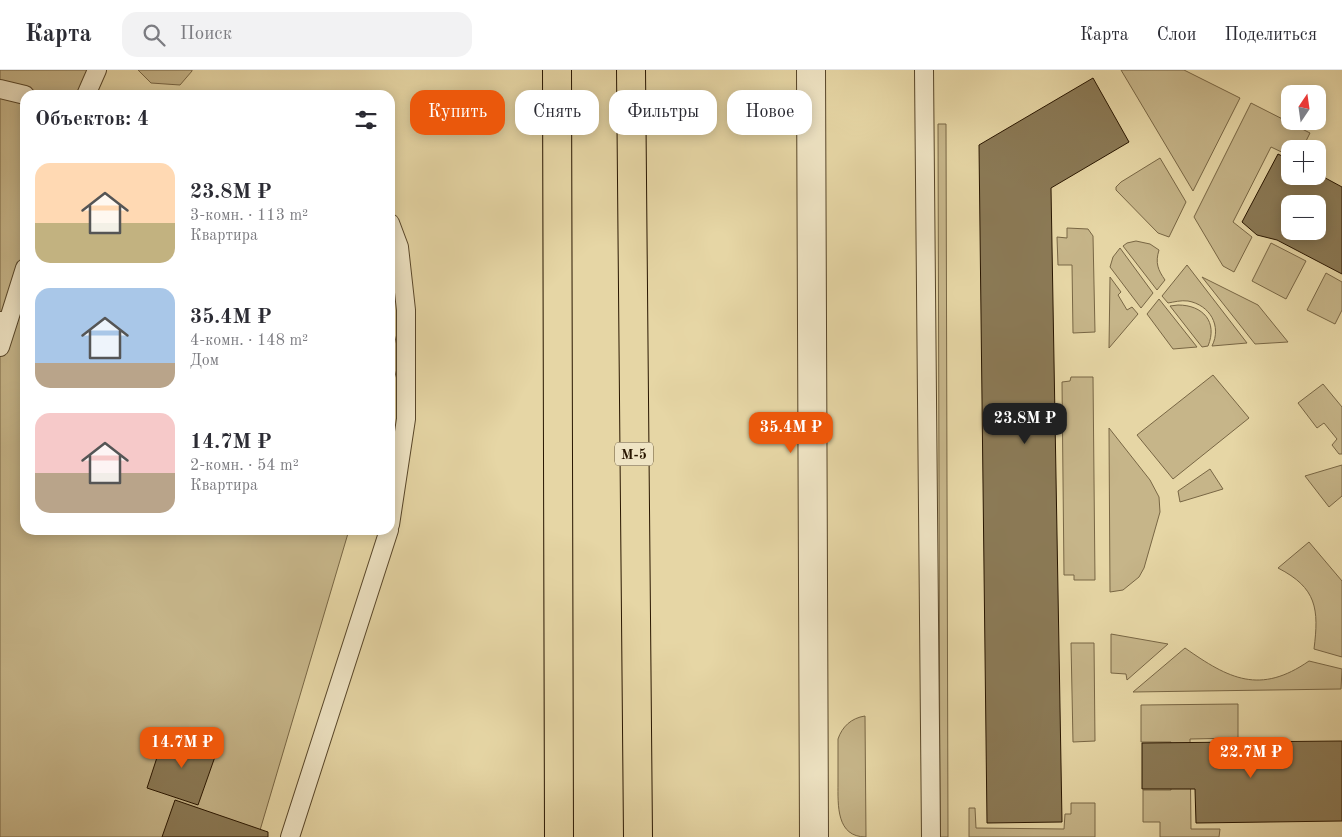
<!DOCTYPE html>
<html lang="ru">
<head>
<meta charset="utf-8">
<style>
	:root { --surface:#fff; --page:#f2f2f3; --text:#2b2b33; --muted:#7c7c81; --line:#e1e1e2; --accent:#ea580c }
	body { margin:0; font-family:"Old Standard TT",serif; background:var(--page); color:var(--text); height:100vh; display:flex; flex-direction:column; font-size:19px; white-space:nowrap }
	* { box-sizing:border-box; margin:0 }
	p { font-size:16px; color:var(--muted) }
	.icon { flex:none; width:28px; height:28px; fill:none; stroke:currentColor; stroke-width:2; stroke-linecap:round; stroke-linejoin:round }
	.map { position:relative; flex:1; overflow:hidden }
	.sheet { position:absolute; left:20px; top:20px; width:375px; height:445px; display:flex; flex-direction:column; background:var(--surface); border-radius:15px; box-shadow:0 2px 12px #0003 }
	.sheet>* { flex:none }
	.hud { position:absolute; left:410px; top:20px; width:475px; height:45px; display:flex; gap:10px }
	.needle { width:32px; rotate:13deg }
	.tools { position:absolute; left:1281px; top:15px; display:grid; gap:10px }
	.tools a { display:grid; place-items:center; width:45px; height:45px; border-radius:10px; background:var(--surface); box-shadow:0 2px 12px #0003; font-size:25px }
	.price { position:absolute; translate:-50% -42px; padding:0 11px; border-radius:10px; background:var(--accent); color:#fff; font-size:16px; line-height:32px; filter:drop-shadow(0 1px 2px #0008) }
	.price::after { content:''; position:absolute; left:50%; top:30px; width:15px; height:11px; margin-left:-8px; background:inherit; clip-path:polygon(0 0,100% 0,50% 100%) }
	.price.active { background:#222; color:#fff }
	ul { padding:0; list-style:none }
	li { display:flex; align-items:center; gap:15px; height:125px; padding:0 15px }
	li span { display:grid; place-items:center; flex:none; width:140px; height:100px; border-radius:15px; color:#555 }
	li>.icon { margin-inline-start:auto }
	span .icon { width:60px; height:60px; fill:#fffc; stroke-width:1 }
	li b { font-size:21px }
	h2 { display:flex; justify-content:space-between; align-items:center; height:60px; padding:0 15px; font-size:21px }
	.tag { padding:0 18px; border-radius:15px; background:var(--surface); box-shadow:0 2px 12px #0003; font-size:18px; line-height:45px }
	.tag.active { background:var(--accent); color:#fff }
	header { display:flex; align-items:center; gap:30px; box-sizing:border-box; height:70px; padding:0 25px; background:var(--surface); border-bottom:1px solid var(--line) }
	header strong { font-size:24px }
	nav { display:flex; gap:28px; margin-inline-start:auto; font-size:18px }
	.search { width:350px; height:45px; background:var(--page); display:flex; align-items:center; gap:12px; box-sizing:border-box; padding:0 18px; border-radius:15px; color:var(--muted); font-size:19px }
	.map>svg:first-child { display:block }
	.green { fill:#c6b589; stroke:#786644 }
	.building { fill:#8b7a56; stroke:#291600; fill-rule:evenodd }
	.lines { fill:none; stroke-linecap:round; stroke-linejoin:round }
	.service-casing { stroke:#584629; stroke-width:20 }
	.minor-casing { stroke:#584629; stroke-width:30 }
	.trunk-casing { stroke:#291600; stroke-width:30 }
	.service { stroke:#efe4c4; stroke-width:18 }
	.minor { stroke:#efe4c4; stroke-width:28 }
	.trunk { stroke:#e6d6a5; stroke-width:28 }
	.labels { text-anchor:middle; stroke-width:4; stroke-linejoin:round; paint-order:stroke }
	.shield { fill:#efe4c4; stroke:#64543b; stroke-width:1 }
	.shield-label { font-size:14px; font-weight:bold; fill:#291600 }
</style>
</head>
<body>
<header>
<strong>Карта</strong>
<div class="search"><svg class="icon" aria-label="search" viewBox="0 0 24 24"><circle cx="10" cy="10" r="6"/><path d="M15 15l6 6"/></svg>Поиск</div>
<nav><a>Карта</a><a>Слои</a><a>Поделиться</a></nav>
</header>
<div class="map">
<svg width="1342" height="767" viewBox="0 0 1342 767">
	<rect width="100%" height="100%" fill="#e6d6a5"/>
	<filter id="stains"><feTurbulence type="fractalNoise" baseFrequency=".004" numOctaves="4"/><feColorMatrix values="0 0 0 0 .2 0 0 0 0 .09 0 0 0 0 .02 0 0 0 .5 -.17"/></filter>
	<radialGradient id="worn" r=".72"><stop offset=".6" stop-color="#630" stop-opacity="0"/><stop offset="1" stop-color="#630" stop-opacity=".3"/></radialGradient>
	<path class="green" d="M 0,0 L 92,0 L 92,25 L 25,25 L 25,460 L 349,460 L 258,767 L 0,767 Z
		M 138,0 L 192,0 L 192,1 L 180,15 L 151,13 Z
		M 1121,0 L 1184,0 L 1240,28 L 1193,121 Z
		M 1251,33 L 1310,63 L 1302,79 L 1290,79 L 1290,86 L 1271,77 L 1233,152 L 1252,167 L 1234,202 L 1223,196 L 1194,147 Z
		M 938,54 L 946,54 L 948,767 L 940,767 Z
		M 1160,88 L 1186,132 L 1169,167 L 1158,163 L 1116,120 L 1116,117 L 1121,112 Z
		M 1067,158 L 1088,159 L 1093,166 L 1095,262 L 1073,263 L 1072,195 L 1058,195 L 1057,167 L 1067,168 Z
		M 1136,171 L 1150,174 L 1159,180 C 1155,193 1158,200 1165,210 L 1157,220 L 1123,176 L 1127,173 Z
		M 1271,173 L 1306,191 L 1286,229 L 1252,211 Z
		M 1120,178 L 1153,223 L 1141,238 L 1110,197 L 1113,187 Z
		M 1187,195 L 1247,273 L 1212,276 C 1222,256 1210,235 1188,231 C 1181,230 1174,232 1168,233 L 1162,226 Z
		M 1326,203 L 1342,212 L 1342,240 L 1335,254 L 1307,240 Z
		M 1110,207 L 1121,222 L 1118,225 L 1127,240 L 1132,237 L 1138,244 L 1109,278 Z
		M 1202,207 L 1258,235 L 1288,272 L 1255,274 Z
		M 1159,229 L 1197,277 L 1173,279 L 1147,244 Z
		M 1178,235 C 1203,235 1218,252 1208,276 L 1202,277 L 1170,236 Z
		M 390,247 L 400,288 L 390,324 Z
		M 1213,305 L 1249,348 L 1173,409 L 1137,365 Z
		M 1071,307 L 1093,307 L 1095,510 L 1074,510 L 1074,505 L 1064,505 L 1062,312 L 1070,311 Z
		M 1323,314 L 1342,337 L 1342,384 L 1339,384 L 1332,375 L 1337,369 L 1324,353 L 1317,358 L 1298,333 Z
		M 1109,358 L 1150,410 L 1159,427 L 1160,442 L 1144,498 L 1139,507 L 1123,520 L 1110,522 Z
		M 1342,395 L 1342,426 L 1329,437 L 1305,406 Z
		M 1210,399 L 1223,419 L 1180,432 L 1178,421 Z
		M 1309,472 L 1342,511 L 1342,587 L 1314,579 C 1319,539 1317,518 1278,498 Z
		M 1111,564 L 1168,574 L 1127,610 L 1126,604 L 1111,603 Z
		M 1071,573 L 1094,573 L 1095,671 L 1073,672 Z
		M 1185,578 C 1229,609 1260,625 1309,591 L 1342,599 L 1341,619 L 1133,622 Z
		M 1238,634 L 1238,668 L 1190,669 L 1191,759 L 1220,759 L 1219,767 L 1160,767 L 1160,752 L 1143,752 L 1143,720 L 1171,720 L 1171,672 L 1141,672 L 1141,635 Z
		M 865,646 L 866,767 C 836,767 838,735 838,713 C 838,698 838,684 838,669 C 842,657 851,648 865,646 Z
		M 1071,733 L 1095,733 L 1095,767 L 969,767 L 969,738 L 975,738 L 976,758 L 1064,759 L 1065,744 L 1071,744 Z"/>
	<path class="building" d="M 1093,8 L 1129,72 L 1051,118 L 1062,752 L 987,753 L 979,75 Z
		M 1278,84 L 1290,90 L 1290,106 L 1318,106 L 1318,104 L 1342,117 L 1342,204 L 1277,170 L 1257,165 L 1242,152 ZM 1290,134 L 1318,134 L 1318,161 L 1290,161 Z
		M 165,663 L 217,681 L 198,735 L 147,718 Z
		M 1342,671 L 1342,751 L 1196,753 L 1195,719 L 1142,719 L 1142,673 Z
		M 175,730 L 268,762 L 268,767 L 162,767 Z"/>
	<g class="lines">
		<g class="service-casing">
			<path id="service" d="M 924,0 L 931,767
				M 0,19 L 25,25
				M 86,25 L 97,0
				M 390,153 L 399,177 L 406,240 L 406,349 L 390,455
				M 0,251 L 8,252 L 25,198
				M 0,277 L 8,252
				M 290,767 L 389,460"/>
		</g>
		<g class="minor-casing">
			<path id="minor" d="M 811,0 L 814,767"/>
		</g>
		<g class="trunk-casing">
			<path id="trunk" d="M 557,0 L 559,767
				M 631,0 L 638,767"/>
		</g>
		<use href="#service" class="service"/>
		<use href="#minor" class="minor"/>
		<use href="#trunk" class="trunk"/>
	</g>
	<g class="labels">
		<rect class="shield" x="615" y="372.5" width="38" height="23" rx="4"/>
		<g class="shield-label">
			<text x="634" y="389">М-5</text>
		</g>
	</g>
	<rect width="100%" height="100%" filter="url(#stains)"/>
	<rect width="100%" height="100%" fill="url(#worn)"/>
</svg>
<div class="tools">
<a><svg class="needle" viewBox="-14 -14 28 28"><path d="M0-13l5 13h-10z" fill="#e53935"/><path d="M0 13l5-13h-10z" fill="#7c7c81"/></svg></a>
<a>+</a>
<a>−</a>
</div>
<b class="price active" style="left:1025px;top:375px">23.8M ₽</b>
<b class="price" style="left:791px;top:384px">35.4M ₽</b>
<b class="price" style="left:182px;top:699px">14.7M ₽</b>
<b class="price" style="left:1251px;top:709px">22.7M ₽</b>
<div class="hud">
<a class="tag active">Купить</a>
<a class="tag">Снять</a>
<a class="tag">Фильтры</a>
<a class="tag">Новое</a>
</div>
<section class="sheet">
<h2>Объектов: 4<svg class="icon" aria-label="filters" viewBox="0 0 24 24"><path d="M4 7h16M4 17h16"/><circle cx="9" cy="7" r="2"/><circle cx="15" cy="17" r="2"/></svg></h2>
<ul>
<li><span style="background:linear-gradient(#ffd9b3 60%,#c2b280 0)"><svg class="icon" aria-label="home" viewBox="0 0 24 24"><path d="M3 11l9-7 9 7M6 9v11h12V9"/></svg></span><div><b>23.8M ₽</b><p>3-комн. · 113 m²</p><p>Квартира</p></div></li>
<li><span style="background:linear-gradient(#a9c7e8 75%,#b9a48a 0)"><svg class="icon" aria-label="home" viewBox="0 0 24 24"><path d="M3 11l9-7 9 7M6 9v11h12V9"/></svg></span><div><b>35.4M ₽</b><p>4-комн. · 148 m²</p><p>Дом</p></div></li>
<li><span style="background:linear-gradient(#f6c9c9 60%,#b9a48a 0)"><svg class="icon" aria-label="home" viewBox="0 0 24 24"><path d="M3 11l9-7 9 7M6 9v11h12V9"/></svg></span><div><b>14.7M ₽</b><p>2-комн. · 54 m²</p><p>Квартира</p></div></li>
</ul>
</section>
</div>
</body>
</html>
